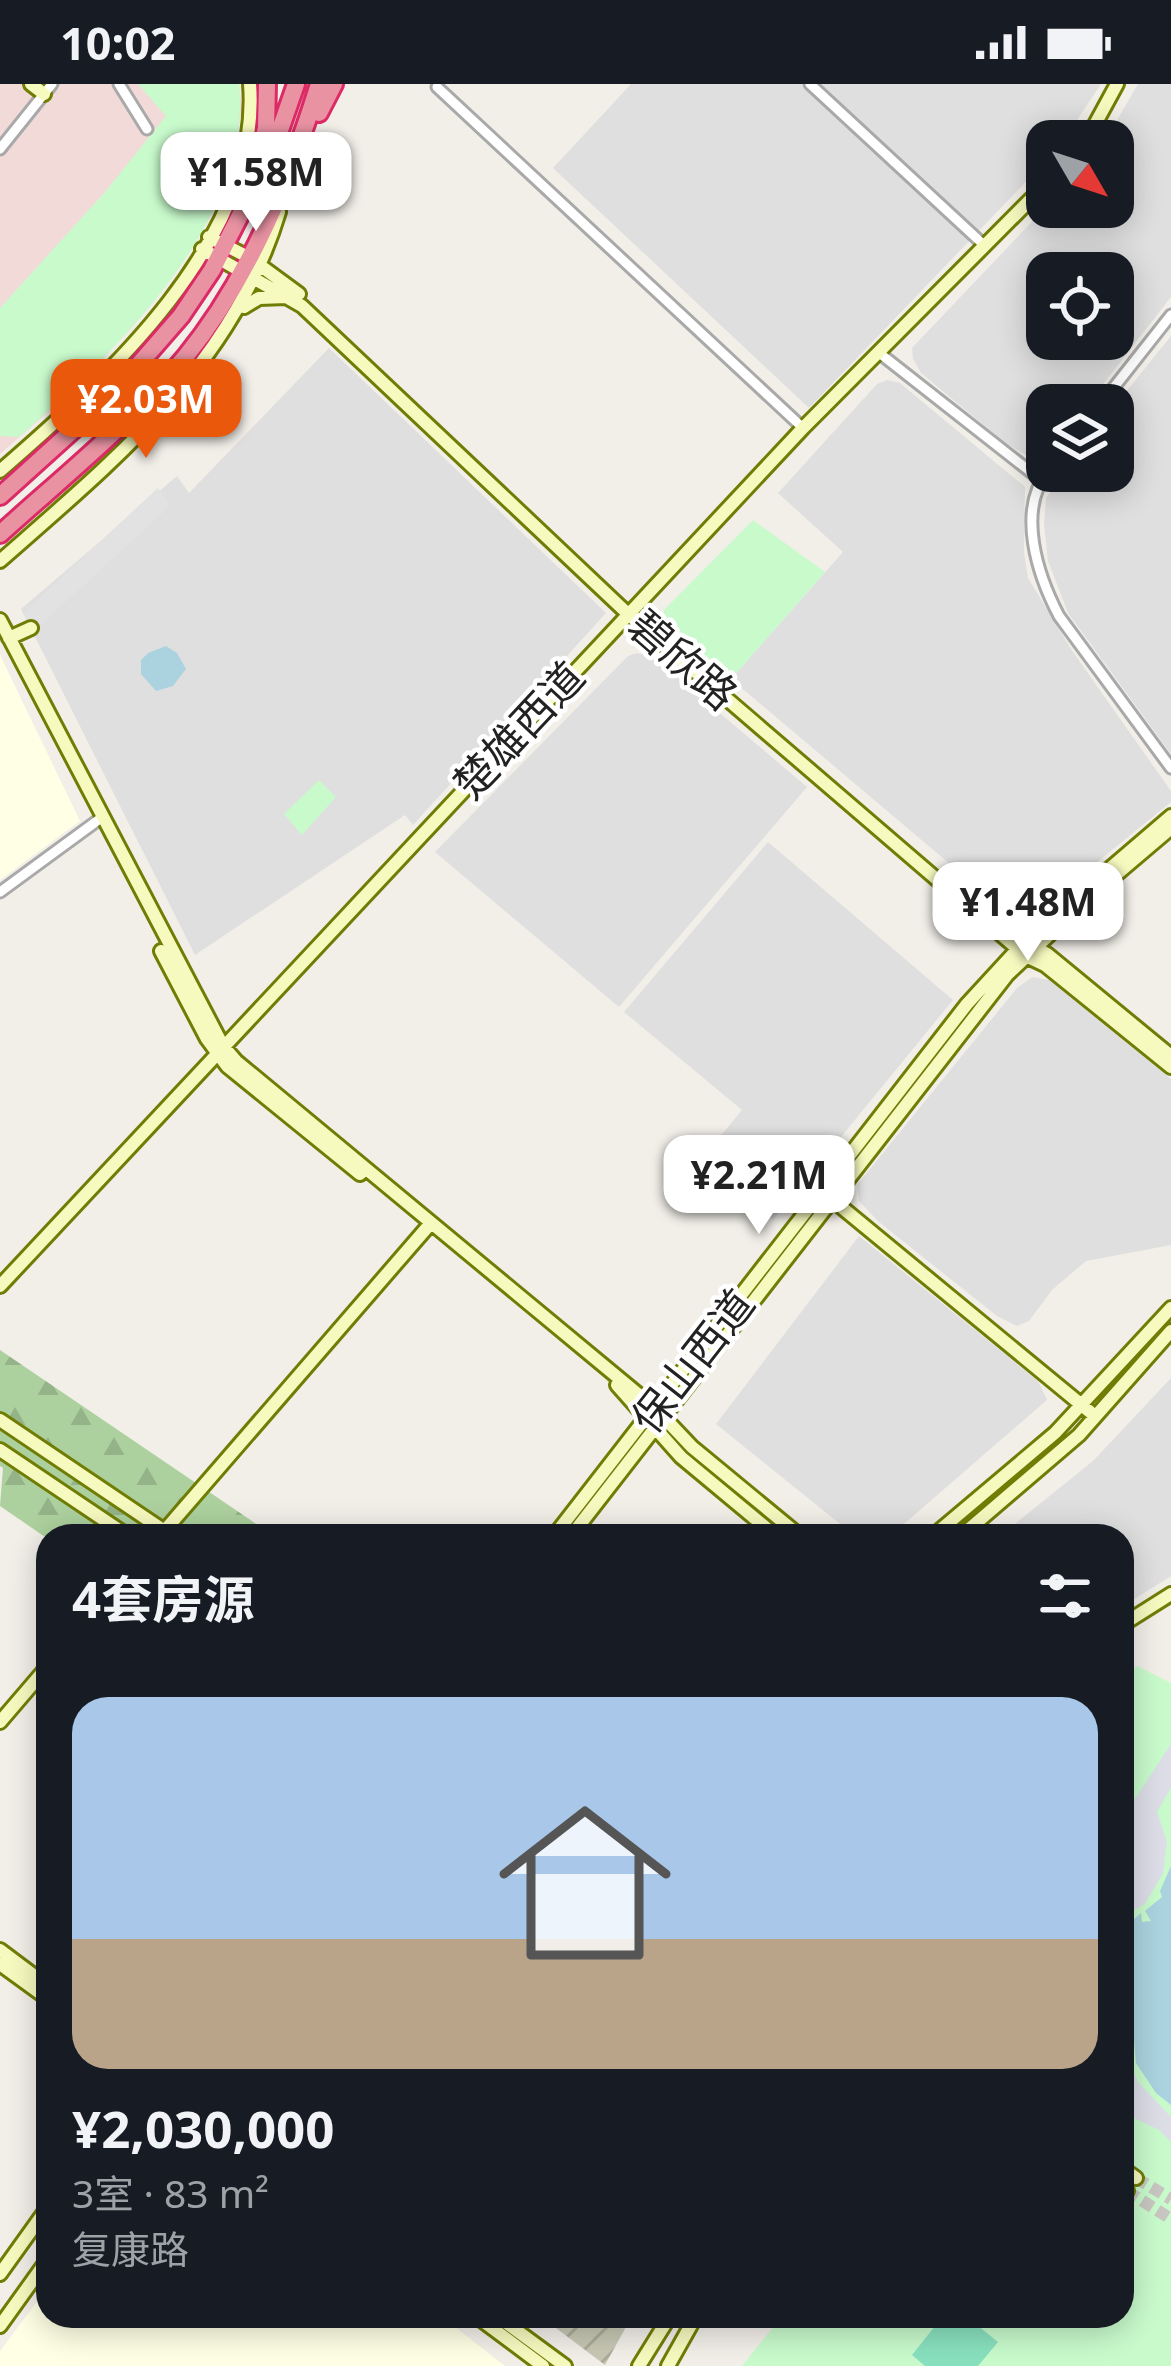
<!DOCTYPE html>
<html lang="zh">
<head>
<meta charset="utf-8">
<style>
	:root { --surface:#171b24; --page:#20242c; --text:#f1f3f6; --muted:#9ea1a6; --line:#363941; --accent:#ea580c }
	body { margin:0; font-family:"Noto Sans","Noto Sans SC",sans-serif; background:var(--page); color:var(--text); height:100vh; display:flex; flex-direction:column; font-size:45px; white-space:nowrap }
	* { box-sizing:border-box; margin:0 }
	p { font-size:39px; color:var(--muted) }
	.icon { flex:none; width:66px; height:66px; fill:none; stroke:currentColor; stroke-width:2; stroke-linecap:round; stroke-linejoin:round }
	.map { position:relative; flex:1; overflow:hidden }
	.side { position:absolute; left:36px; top:1440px; width:1098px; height:804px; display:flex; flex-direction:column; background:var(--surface); border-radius:36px; box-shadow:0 6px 30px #0003 }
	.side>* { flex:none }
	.needle { width:78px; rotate:129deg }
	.fabs { position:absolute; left:1026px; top:36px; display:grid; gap:24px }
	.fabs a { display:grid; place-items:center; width:108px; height:108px; border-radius:24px; background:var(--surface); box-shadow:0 6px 30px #0003; font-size:60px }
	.price { position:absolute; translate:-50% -102px; padding:0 27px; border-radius:24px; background:#fff; color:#222; font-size:39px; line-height:78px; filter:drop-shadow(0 3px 6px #0008) }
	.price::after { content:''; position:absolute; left:50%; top:72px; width:36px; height:27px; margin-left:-18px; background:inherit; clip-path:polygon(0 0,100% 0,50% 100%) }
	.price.on { background:var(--accent); color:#fff }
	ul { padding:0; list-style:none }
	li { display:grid; align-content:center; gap:24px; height:636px; padding:0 36px }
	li+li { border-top:3px solid var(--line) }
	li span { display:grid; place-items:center; height:372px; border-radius:36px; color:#555 }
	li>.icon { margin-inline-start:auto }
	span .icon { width:216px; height:216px; fill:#fffc; stroke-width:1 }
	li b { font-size:51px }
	h2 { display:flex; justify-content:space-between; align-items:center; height:144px; padding:0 36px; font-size:51px }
	.status { display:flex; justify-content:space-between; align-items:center; height:84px; padding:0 60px; background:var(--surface); direction:ltr }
	.status svg { height:33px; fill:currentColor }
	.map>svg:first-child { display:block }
	.residential { fill:#e0dfdf; fill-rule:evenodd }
	.commercial { fill:#f2dad9 }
	.education { fill:#ffffe5 }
	.construction { fill:url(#construction-furrows) }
	.forest { fill:url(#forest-firs) }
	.park { fill:#c8facc }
	.pitch { fill:#88e0be }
	.parking { fill:#e2e2e2 }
	.plaza { fill:#dddde8 }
	.water { fill:#aad3df }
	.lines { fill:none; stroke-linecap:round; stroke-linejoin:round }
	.secondary-tunnel { stroke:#c8c6c1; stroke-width:12; stroke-dasharray:12 6; stroke-linecap:butt }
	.street-casing { stroke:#a9a9a9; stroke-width:15 }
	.secondary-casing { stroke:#707d05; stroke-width:18 }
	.highway-casing { stroke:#dc2a67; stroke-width:22 }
	.street { stroke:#fff; stroke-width:9 }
	.secondary { stroke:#f7fabf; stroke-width:12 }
	.highway { stroke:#e892a2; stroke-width:16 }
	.labels { text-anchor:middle; stroke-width:9; stroke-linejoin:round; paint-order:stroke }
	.street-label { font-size:42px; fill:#222; stroke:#fff }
</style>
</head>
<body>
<div class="status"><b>10:02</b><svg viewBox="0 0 49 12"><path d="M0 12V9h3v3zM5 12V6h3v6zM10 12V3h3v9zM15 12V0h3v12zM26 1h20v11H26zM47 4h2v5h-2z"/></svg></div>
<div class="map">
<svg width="1171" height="2282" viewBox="0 0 1171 2282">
	<defs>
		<pattern id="construction-furrows" width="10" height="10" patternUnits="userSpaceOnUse" patternTransform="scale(3)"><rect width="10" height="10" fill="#c7c7b4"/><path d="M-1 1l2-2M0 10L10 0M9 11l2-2" fill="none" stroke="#abab9a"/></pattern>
		<pattern id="forest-firs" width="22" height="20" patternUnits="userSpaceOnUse" patternTransform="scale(3)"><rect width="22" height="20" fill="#add19e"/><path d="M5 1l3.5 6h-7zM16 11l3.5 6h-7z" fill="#95b388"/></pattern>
	</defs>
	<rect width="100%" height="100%" fill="#f2efe9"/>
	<path class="residential" d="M 631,0 L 1101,0 L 1063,57 L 1047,57 L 1047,76 L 1042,81 L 809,324 L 553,84 Z
		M 1138,0 L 1171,0 L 1171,213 L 1087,321 L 1047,321 L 1047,370 L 1033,375 L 1005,359 L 921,289 L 913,275 L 912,264 L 1047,122 L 1113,123 L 1113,57 L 1105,57 ZM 1047,189 L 1113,189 L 1113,255 L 1047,255 Z
		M 1171,252 L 1171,670 L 1068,529 L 1048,477 L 1044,441 L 1046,414 L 1066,387 L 1113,387 L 1113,324 Z
		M 329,264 L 606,529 L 413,741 L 405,731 L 195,871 L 21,525 L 177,392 L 189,409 Z
		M 887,296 L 900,299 L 1025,403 L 1024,468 L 1028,494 L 1073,568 L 1171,707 L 1171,718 L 1021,840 L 731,595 L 843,468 L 778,409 L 877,300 Z
		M 637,569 L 655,574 L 807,703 L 619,923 L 435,768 L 628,572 Z
		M 768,758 L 953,916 L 773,1136 L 701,1076 L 742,1026 L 624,928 Z
		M 1032,893 L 1049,896 L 1171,995 L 1171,1161 L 1086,1177 L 1052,1206 L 1029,1237 L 1017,1242 L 997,1232 L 879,1138 L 859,1117 L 857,1101 L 1017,904 Z
		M 859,1152 L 1038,1297 L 1047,1316 L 890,1452 L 855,1452 L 716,1340 Z
		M 1171,1294 L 1171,1492 L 1122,1523 L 1122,1452 L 1000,1452 L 1093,1377 Z"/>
	<path class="commercial" d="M 0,0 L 239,0 L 242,25 L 232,83 L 209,133 L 175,188 L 134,241 L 72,307 L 0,370 Z"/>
	<path class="education" d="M 0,571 L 80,737 L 0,796 Z
		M 48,2203 L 48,2232 L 441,2232 L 505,2282 L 0,2282 L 0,2267 Z"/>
	<path class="construction" d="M 540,2232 L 632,2232 L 605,2281 Z"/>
	<path class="forest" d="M 0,1266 L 274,1452 L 48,1455 L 0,1422 L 3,1384 L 0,1382 Z"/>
	<path class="park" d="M 138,0 L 239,0 C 254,136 113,271 19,353 L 0,352 L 0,224 L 105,108 L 166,32 Z
		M 753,436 L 825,488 L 731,595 L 663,534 L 664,526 Z
		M 319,696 L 336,713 L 302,751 L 284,730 Z
		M 1137,1582 L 1171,1599 L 1171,2282 L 742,2282 L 782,2232 L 1122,2232 L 1122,2117 L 1143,2091 L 1122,2076 L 1122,1592 Z"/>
	<path class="pitch" d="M 943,2232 L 966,2232 L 998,2258 L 978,2282 L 925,2282 L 912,2271 Z"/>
	<path class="parking" d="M 158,404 L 170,422 L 33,548 L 23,529 Z"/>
	<path class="plaza" d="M 1171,1660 L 1171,1703 L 1157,1728 L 1167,1758 L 1163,1789 L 1145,1820 L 1122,1833 L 1122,1722 L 1133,1718 Z
		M 1122,1884 L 1127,1919 L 1127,1973 L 1138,1998 L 1171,2033 L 1171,2058 L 1159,2046 L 1122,2028 Z"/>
	<path class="water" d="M 166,562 L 177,569 L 186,585 L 173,602 L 156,607 L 141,590 L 141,576 L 148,569 Z
		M 1171,1782 L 1171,2021 L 1156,2009 L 1136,1979 L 1126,1860 C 1126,1845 1130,1838 1141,1829 L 1142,1838 L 1151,1837 L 1145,1827 L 1162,1813 L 1160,1807 Z"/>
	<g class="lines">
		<path class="secondary-tunnel" d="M 1136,2094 L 1171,2115
			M 1127,2107 L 1171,2135"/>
		<g class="street-casing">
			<path id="street" d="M 119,0 L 147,45
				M 810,0 L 985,162
				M 437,3 L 803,344
				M 0,65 L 52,0
				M 878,268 L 1041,396
				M 1100,321 L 1171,231
				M 1048,387 C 1016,427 1038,492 1059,532 L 1171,684
				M 0,808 L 101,734"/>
		</g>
		<g class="secondary-casing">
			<path id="secondary" d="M 31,0 L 44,10
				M 1086,57 L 1117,0
				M 209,153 L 250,174 L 299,210
				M 202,165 L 302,222 L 627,529 L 1026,872 L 1045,881 L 1171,983
				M 244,223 L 259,214 L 286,213
				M 0,387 C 106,295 262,155 250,0
				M 0,477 C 116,375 233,281 279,128
				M 0,536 L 223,962 L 236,977 L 656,1325 L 692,1363 L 800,1452
				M 9,554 L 31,544
				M 1010,849 L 1047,870 L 1171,972
				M 161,867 L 207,955 L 227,982 L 360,1090
				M 828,1112 L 1095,1332
				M 0,1202 L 803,344 L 1047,99
				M 617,1301 L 681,1373 L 776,1452
				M 0,1336 L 172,1452
				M 0,1366 L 128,1452
				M 160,1452 L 431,1139
				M 554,1452 L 967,920 L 1024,858 L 1171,732
				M 571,1452 L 1007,891 L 1084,818 L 1171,744
				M 933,1452 L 1055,1349 L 1171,1224
				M 961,1452 L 1079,1351 L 1171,1247
				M 1122,1541 L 1171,1510
				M 0,1638 L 48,1582
				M 0,1866 L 48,1902
				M 0,1880 L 48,1915
				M 1122,2084 L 1136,2094
				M 1122,2104 L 1127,2107
				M 0,2190 L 48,2123
				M 476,2232 L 543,2282
				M 497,2232 L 565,2282
				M 0,2242 L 48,2175
				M 639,2282 L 670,2232
				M 668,2282 L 696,2232"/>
		</g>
		<g class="highway-casing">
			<path id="highway" d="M 319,29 L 334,0
				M 257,82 L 266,44 L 267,0
				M 0,412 L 113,310 L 181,232 L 212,186 L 272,69 L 296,0
				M 0,450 C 63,393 132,338 186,272 C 250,193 289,96 319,0"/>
		</g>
		<use href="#street" class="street"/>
		<use href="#secondary" class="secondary"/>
		<use href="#highway" class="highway"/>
	</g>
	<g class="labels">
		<g class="street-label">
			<text transform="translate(683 576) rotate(41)" y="15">碧欣路</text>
			<text transform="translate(519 646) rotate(-47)" y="15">楚雄西道</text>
			<text transform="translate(693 1277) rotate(-52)" y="15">保山西道</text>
		</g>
	</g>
</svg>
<div class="fabs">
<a><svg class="needle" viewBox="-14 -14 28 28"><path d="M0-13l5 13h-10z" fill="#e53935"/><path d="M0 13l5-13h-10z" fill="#9ea1a6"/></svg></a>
<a><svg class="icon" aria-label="locate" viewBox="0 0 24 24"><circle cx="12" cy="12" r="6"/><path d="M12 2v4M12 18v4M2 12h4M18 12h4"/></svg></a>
<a><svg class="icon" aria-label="layers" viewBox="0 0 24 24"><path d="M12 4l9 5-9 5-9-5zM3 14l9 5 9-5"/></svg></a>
</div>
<b class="price" style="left:256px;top:150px">¥1.58M</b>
<b class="price on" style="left:146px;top:377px">¥2.03M</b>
<b class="price" style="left:1028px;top:880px">¥1.48M</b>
<b class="price" style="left:759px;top:1153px">¥2.21M</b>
<section class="side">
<h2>4套房源<svg class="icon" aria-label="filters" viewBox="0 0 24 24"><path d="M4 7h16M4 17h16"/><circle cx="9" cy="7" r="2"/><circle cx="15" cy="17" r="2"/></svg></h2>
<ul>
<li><span style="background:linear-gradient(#a9c7e8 65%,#b9a48a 0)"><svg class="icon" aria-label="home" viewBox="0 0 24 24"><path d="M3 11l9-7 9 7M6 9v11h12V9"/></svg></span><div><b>¥2,030,000</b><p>3室 · 83 m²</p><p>复康路</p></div></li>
</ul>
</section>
</div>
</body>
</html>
